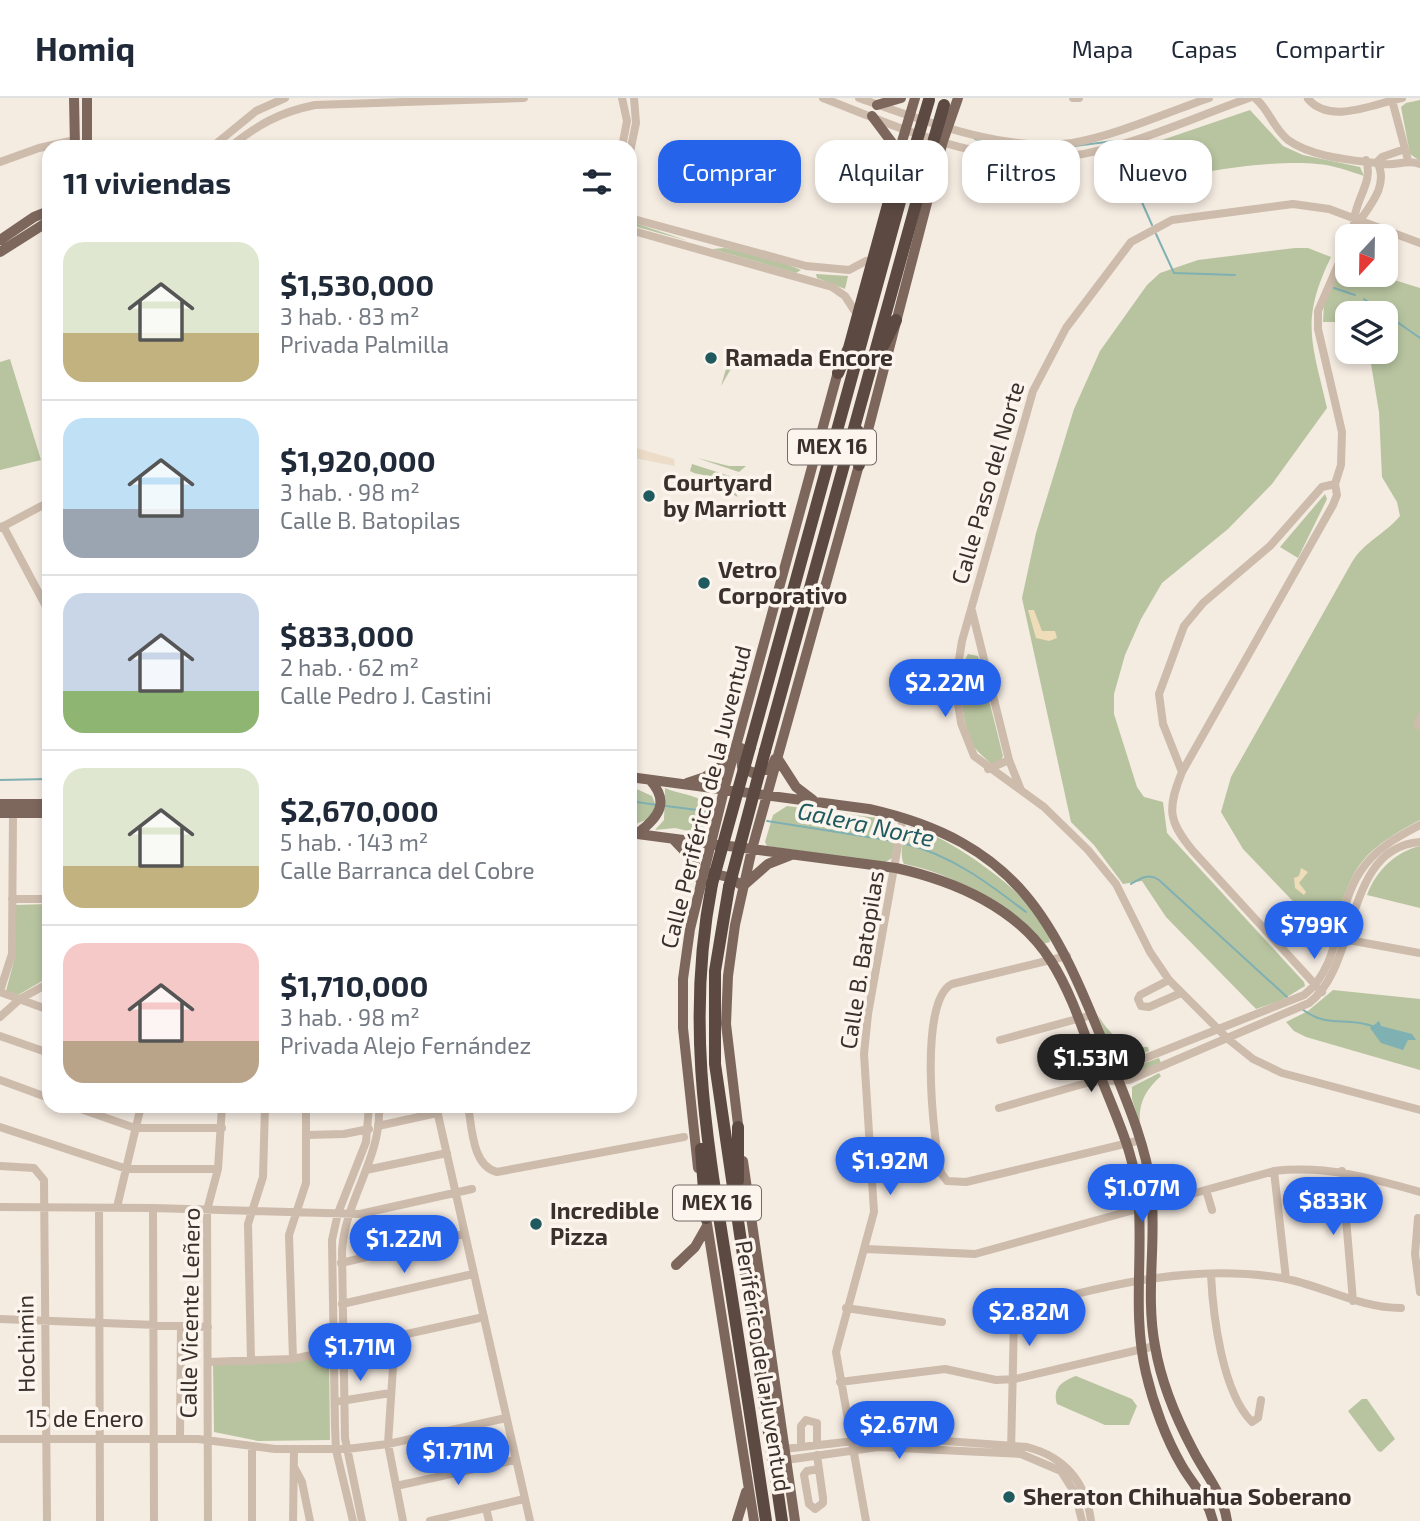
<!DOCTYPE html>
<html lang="es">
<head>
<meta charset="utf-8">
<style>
	:root { --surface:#fff; --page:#f2f2f3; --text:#1f2937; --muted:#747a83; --line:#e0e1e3; --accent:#2563eb }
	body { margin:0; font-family:"Exo 2",sans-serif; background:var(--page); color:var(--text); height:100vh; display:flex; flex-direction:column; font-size:26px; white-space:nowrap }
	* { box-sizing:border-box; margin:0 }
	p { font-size:23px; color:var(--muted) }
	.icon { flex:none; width:38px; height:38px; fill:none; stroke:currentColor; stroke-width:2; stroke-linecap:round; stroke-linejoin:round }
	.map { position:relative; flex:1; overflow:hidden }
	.details { position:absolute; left:42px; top:42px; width:595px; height:973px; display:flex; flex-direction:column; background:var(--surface); border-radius:21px; box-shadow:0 4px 10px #0003 }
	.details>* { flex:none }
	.banner { position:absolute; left:658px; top:42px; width:656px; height:63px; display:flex; gap:14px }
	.needle { width:46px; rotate:202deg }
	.fabs { position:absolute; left:1335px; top:126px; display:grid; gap:14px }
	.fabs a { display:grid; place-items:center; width:63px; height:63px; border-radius:14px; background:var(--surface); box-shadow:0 4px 10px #0003; font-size:35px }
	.price { position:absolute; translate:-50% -60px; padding:0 16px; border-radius:24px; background:var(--accent); color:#fff; font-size:23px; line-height:46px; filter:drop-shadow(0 2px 4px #0008) }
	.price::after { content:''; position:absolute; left:50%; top:42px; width:21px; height:16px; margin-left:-10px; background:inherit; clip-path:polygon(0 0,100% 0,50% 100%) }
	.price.selected { background:#222; color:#fff }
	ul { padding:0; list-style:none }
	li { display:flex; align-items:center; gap:21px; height:175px; padding:0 21px }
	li+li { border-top:2px solid var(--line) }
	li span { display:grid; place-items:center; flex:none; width:196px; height:140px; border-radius:21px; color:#555 }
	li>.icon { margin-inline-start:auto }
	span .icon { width:84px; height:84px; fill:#fffc; stroke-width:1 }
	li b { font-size:30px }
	h2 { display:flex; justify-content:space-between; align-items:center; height:84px; padding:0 21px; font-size:30px }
	.chip { padding:0 24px; border-radius:21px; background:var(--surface); box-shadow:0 4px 10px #0003; font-size:24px; line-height:63px }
	.chip.selected { background:var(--accent); color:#fff }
	header { display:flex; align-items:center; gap:42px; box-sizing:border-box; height:98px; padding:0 35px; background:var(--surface); border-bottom:2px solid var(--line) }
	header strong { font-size:33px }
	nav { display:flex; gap:38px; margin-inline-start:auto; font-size:24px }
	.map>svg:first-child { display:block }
	.green { fill:#b8c4a0 }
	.sand { fill:#efdcb8 }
	.plaza { fill:#ecdcc8 }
	.water { fill:#7fb0b2 }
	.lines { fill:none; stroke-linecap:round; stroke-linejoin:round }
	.stream { stroke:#7fb0b2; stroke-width:2 }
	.minor { stroke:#cdbbac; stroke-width:8 }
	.major { stroke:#7d675c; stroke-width:10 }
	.highway { stroke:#5c4a42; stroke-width:12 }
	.highway-bridge { stroke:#5c4a42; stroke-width:12 }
	.poi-dot { fill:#1f5a5e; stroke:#fbf5ee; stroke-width:2.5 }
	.labels { text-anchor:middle; stroke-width:7; stroke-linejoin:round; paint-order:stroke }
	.shield { fill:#fbf5ee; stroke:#756b66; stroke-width:2 }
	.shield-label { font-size:21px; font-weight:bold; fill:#3b302b }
	.poi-label { font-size:23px; font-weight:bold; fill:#3b302b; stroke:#fbf5ee; text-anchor:start }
	.street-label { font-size:23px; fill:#3b302b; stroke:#fbf5ee }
	.water-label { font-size:24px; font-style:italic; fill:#1f5a5e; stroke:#fbf5ee }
</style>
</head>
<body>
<header>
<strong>Homiq</strong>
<nav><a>Mapa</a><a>Capas</a><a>Compartir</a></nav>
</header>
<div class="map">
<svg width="1420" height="1423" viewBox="0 0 1420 1423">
	<rect width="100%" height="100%" fill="#f4ebe1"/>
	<path class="green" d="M 1420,2 L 1420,63 L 1410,56 L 1401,9 L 1406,5 Z
		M 1250,12 L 1283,48 L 1303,57 L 1360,69 L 1364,78 C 1349,73 1333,67 1317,66 C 1272,61 1177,75 1136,93 L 1121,56 Z
		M 632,124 L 688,143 L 630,127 Z
		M 725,150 L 779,163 L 801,172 L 796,175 L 712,151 Z
		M 1295,150 L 1308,150 L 1331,159 C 1300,223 1312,244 1327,310 L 1272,386 L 1228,431 L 1162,485 L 1141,521 L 1125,557 L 1114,596 L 1114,616 L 1137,689 L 1144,699 L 1163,704 L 1167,735 L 1304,884 L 1305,888 L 1282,902 L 1256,911 L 1166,819 L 1142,783 L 1123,786 L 1094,747 L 1071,724 L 1022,500 L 1036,435 L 1074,311 L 1100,253 L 1147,187 L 1160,175 L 1198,162 Z
		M 1342,165 L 1347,167 L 1348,177 L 1378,177 L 1420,190 L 1420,722 C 1352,758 1353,772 1330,842 L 1243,751 L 1221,714 L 1231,679 L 1352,464 C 1364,444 1385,436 1400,418 L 1397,404 L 1382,379 L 1379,314 L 1369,254 L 1386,254 L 1386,215 L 1348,215 L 1347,224 L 1323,224 L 1324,206 Z
		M 816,176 L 848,178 L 845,191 L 817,180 Z
		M 739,257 L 721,288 L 728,264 Z
		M 10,261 L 41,362 L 0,372 L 0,264 Z
		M 697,360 L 729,368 L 746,368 L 739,374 Z
		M 692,366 L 739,381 L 741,385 L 694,375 L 690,373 Z
		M 692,384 L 733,390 L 738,399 L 724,392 Z
		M 1325,396 L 1327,401 L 1298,460 L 1280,449 Z
		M 968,556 L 978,558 L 1003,658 L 1001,662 L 991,666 C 986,661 979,655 975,650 C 962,630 955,576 968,556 Z
		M 630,688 L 652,698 L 657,710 L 651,720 L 630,728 Z
		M 665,690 C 684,699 727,698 705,729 L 693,734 L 675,730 L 655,732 L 664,722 Z
		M 787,708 L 892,722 L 897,730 L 892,760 L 884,765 L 767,748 L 765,744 L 773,717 Z
		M 910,729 C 946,735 1049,807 1050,844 L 1043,846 C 997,808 965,778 904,766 C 899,757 903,735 910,729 Z
		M 1420,748 L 1420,810 L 1367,797 C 1376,773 1395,754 1420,748 Z
		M 49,806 L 49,879 L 18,897 L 6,893 L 16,855 L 15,807 Z
		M 1333,892 L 1420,901 L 1420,972 L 1306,939 L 1294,933 L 1286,924 L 1308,913 Z
		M 1098,917 C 1109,936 1124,950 1148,949 L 1149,953 L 1124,960 L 1110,949 Z
		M 1159,960 L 1161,965 L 1125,979 L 1122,977 L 1125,972 Z
		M 1159,975 L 1161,978 C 1145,992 1138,1006 1140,1027 L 1132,1001 L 1132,989 Z
		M 329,1255 L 330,1342 L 258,1343 L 214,1334 L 213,1267 Z
		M 1076,1278 L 1132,1301 L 1137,1308 L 1129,1327 L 1105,1327 L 1057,1306 C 1052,1290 1062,1283 1076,1278 Z
		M 1362,1301 L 1367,1301 L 1395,1341 L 1381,1354 L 1378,1353 L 1348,1313 Z"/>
	<path class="sand" d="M 1034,512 L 1042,533 L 1055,533 L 1057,540 L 1049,543 L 1036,540 L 1028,512 Z
		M 1301,770 L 1308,774 L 1299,785 L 1306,794 L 1304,797 L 1295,790 L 1294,780 L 1299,778 Z"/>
	<path class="plaza" d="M 630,348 L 674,361 L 675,368 L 634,360 L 630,358 Z"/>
	<path class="water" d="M 1379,923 L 1381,928 L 1412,936 L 1416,942 L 1408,942 L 1403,952 L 1381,945 L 1370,930 Z"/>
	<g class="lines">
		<path class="stream" d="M 975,41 L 1024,52 L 1043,52 L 1114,43
			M 1118,50 L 1152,127
			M 1156,136 L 1174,175 L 1235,177
			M 1334,190 L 1355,197
			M 1364,201 L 1420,240
			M 0,682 L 49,681
			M 630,703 L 657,707
			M 666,708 L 713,714
			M 767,723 L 894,743
			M 903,745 C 951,757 987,784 1026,814
			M 1131,786 C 1141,780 1149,775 1159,782 L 1287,899
			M 1302,911 C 1328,931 1345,918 1372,928"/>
		<path class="minor" d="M 823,0 C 898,29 988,71 1071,58 C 1131,49 1192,20 1249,0
			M 859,0 C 921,22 1005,55 1072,45 C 1118,37 1165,15 1209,0
			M 1073,0 L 1079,0
			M 1255,0 C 1269,11 1273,30 1288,42 C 1313,60 1354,62 1383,66 C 1397,68 1406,61 1420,66
			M 1308,1 C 1330,27 1373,6 1402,0
			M 1392,2 L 1408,62
			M 212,49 L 256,13 L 285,0
			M 230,49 C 257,27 280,14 315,7 L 524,0
			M 622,49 L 627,23 L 622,0
			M 630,54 L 636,25 L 634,0
			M 0,64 L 39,50 L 75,42
			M 1377,64 L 1382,59 L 1405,51
			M 630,120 L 806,168 L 849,172 L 866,163
			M 1354,125 C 1354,102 1374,85 1366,62
			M 630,132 L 832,189 L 845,198 L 854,212
			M 1350,138 C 1361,116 1392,91 1377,64
			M 1420,145 L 1329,111 L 1293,106 L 1172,122 L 1131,144 L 1066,230 L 1033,293 L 962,543 L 955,586 L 961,625 L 974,658 L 1044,709 L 1088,752 L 1116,786 L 1150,854 L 1169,882 L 1228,941 L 1253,961 L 1282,975 L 1420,1012
			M 1335,386 L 1341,367 L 1342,334 L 1318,231 L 1318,213 L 1348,144
			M 3,428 L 49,514
			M 0,430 L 49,404
			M 972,513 L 1009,662 L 1021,692
			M 1420,619 L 1417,627 L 1420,628
			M 988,671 L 1009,662
			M 1182,674 L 1163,626 L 1159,596 L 1184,528 L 1203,505 L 1270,448 L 1322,389 L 1335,386
			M 12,801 L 49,801
			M 1343,841 L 1420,855
			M 1067,858 L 952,886 C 918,903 933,1041 941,1075 L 947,1083 L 966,1084 L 1141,1042
			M 1169,882 L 1140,897 L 1138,901 L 1141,908 L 1149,909 L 1181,895
			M 0,893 L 12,856 L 13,715
			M 0,894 L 49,912
			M 1322,894 L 1193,753 C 1168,723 1167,711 1182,674 L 1333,407 L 1337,397 L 1335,386
			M 0,919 L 20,901 L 49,885
			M 0,938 L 49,955
			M 1000,942 L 1092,917
			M 1095,980 L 1304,897 C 1342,867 1335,812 1360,774 C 1375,751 1397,739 1420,727
			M 0,982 L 49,1000
			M 72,1008 L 135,1030 L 222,1030
			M 436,1008 L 530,1423
			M 468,1008 C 472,1029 472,1068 497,1074 L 684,1039
			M 999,1010 L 1090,984 L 1129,982 L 1309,905 C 1360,866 1343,750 1420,744
			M 378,1028 L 437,1015
			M 0,1029 L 127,1071 L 218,1071
			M 306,1037 L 344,1036 L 369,1031
			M 0,1068 L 34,1070 L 44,1082 L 47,1423
			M 366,1072 L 447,1055
			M 1274,1073 L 1286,1181
			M 1342,1073 L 1353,1203
			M 1206,1092 L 1212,1112
			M 0,1109 L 153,1110 L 360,1116 L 472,1091
			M 117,1109 L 141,1008
			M 99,1110 L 100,1423
			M 153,1110 L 154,1423
			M 1418,1120 L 1415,1156 L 1420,1194
			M 866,1151 L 975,1156 L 1274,1073 C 1326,1067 1371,1080 1420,1094
			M 341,1165 L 464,1136
			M 1211,1177 C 1213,1217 1222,1294 1252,1324 L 1258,1320 L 1261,1302
			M 342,1206 L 473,1176
			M 846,1210 L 942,1224
			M 0,1221 L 208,1229
			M 395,1238 L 388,1346 L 403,1423
			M 293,1261 L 289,1137 L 306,1085 L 306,1008
			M 251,1263 L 248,1126 L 263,1079 L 265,1008
			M 208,1264 L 293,1261 L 484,1219
			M 840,1284 L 945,1271 L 996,1282 L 1015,1281 L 1155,1248
			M 341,1303 L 390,1295
			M 180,1340 L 181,1228
			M 0,1341 L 198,1341 L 275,1351 L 347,1351 L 388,1346 L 506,1320
			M 801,1348 L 801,1328 L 806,1322 L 817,1325 L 817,1345
			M 252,1349 L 252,1423
			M 784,1351 L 889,1339 L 1027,1349 C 1065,1359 1086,1384 1091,1423
			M 1011,1354 L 1014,1220 L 1023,1210 C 1105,1187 1195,1165 1282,1180 C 1322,1187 1358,1210 1401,1210
			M 817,1357 L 823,1400 L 823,1405 L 815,1411 L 809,1406 L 804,1377 L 807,1373 L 819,1371
			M 786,1362 L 878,1349 L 1021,1356 L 1061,1373 L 1075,1395 L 1082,1423
			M 294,1369 L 302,1384 L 310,1423
			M 396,1388 L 515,1362
			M 486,1410 L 489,1423
			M 208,1423 L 207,1112 L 218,1071 L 222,1008
			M 293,1423 L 294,1352
			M 353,1423 L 336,1352 L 335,1329 L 332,1142 L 338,1115 L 366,1044 L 369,1008
			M 362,1423 L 345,1340 L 342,1154 C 344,1103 382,1060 379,1008
			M 430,1423 L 524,1401
			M 866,1423 L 836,1254 L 874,1114 L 864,956 L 868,916 L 903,719"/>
		<path class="major" d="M 74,0 L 75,49
			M 877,7 L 901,0
			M 872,18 L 899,54
			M 87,49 L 87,0
			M 889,87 L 915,0
			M 0,142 L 34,119 L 49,113
			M 0,154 L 49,123
			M 741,650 L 742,669 L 753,675 L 771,670 L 775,661
			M 778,661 L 796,689 L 813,702
			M 630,679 L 869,711 C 1019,745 1054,822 1107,954 C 1124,997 1145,1043 1151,1089 C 1157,1142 1145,1195 1155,1248 C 1161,1284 1176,1320 1193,1352 C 1205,1376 1223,1395 1227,1423
			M 687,685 L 705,679 L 732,661
			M 0,706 L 49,706
			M 0,715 L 49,715
			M 630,735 L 896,770 C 955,783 1018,810 1051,863 C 1073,897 1086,942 1101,980 C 1118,1023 1138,1064 1139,1111 C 1142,1166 1133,1220 1146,1275 C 1153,1305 1166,1341 1182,1368 C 1193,1387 1208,1401 1213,1423
			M 638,735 C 659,719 670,704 650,682
			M 674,742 L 694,763 L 699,780
			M 711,775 L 728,779 L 743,788 L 768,766 L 791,757
			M 739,1035 L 726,926 L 728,878 L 735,827 L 752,751 L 859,367 L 943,43 L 958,0
			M 743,1063 L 795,1423
			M 698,1070 L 683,930 L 683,881 L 690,831 L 724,692 L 839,270
			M 705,1113 L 754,1423
			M 676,1167 L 695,1149 L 707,1128
			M 737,1423 L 746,1394"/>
		<path class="highway" d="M 899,54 L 901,78
			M 881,252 L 896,222
			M 858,333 L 859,367
			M 750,649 L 912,60
			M 765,653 L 930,55
			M 712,786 C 685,925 707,1043 729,1181 C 742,1262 754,1342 766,1423
			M 729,789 L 715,873 L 715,966 L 782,1423
			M 738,1029 L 738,1083
			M 701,1051 L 706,1120"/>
		<path class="highway-bridge" d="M 930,55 L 944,7
			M 838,275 L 849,250 L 894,85 L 915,49 L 929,2
			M 712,786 L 750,649
			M 729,789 L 765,653"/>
	</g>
	<g class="poi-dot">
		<circle cx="711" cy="260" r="7"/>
		<circle cx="649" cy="398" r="7"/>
		<circle cx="704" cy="485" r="7"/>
		<circle cx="536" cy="1126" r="7"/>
		<circle cx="1009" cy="1399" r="7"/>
	</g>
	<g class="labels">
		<g class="shield">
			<rect x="788" y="331.5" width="88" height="35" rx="5"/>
			<rect x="673" y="1087.5" width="88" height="35" rx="5"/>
		</g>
		<g class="shield-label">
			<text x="832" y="356">MEX 16</text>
			<text x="717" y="1112">MEX 16</text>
		</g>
		<g class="poi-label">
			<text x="725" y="268">Ramada Encore</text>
			<text x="663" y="393">Courtyard<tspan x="663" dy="26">by Marriott</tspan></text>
			<text x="718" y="480">Vetro<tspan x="718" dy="26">Corporativo</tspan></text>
			<text x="550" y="1121">Incredible<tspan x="550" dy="26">Pizza</tspan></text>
			<text x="1023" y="1407">Sheraton Chihuahua Soberano</text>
		</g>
		<g class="street-label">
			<text transform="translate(988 385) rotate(-74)" y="8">Calle Paso del Norte</text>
			<text transform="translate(706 699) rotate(-76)" y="8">Calle Periférico de la Juventud</text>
			<text transform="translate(862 862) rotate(-81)" y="8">Calle B. Batopilas</text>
			<text transform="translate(190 1215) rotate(-89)" y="8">Calle Vicente Leñero</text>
			<text transform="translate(26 1246) rotate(-91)" y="8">Hochimin</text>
			<text transform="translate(763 1268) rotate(81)" y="8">Periférico de la Juventud</text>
			<text x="85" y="1329">15 de Enero</text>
		</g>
		<g class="water-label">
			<text transform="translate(866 727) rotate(12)" y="8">Galera Norte</text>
		</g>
	</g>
</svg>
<div class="fabs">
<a><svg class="needle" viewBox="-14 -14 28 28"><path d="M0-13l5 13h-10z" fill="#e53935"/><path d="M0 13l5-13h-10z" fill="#747a83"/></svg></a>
<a><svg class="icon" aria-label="layers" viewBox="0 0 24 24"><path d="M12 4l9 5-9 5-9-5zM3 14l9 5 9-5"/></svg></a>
</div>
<b class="price" style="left:945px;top:621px">$2.22M</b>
<b class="price" style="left:1314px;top:863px">$799K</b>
<b class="price selected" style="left:1091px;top:996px">$1.53M</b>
<b class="price" style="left:890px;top:1099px">$1.92M</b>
<b class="price" style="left:1142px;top:1126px">$1.07M</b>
<b class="price" style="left:1333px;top:1139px">$833K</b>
<b class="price" style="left:404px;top:1177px">$1.22M</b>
<b class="price" style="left:1029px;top:1250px">$2.82M</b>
<b class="price" style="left:360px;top:1285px">$1.71M</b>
<b class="price" style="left:899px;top:1363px">$2.67M</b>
<b class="price" style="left:458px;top:1389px">$1.71M</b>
<div class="banner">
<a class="chip selected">Comprar</a>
<a class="chip">Alquilar</a>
<a class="chip">Filtros</a>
<a class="chip">Nuevo</a>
</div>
<section class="details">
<h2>11 viviendas<svg class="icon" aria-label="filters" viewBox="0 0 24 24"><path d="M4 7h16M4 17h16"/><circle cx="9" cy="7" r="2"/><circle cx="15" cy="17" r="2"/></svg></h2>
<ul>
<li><span style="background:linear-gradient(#dfe7d0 65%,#c2b280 0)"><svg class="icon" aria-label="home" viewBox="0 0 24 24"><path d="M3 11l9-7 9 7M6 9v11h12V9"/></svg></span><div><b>$1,530,000</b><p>3 hab. · 83 m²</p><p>Privada Palmilla</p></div></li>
<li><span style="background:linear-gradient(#bfe0f5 65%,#9aa5b1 0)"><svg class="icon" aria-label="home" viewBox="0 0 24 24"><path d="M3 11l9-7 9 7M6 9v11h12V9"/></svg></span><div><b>$1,920,000</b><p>3 hab. · 98 m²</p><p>Calle B. Batopilas</p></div></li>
<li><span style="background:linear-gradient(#c9d6e8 70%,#8fb573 0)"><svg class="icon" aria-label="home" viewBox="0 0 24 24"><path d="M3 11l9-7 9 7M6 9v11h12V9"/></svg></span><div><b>$833,000</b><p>2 hab. · 62 m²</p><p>Calle Pedro J. Castini</p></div></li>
<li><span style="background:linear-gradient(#dfe7d0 70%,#c2b280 0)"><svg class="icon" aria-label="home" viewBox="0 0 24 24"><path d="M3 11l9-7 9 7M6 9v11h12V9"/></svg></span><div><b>$2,670,000</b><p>5 hab. · 143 m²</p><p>Calle Barranca del Cobre</p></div></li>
<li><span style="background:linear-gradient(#f6c9c9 70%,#b9a48a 0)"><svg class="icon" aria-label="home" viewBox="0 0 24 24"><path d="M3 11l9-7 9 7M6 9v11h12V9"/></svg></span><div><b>$1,710,000</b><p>3 hab. · 98 m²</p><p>Privada Alejo Fernández</p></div></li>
</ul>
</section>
</div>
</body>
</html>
